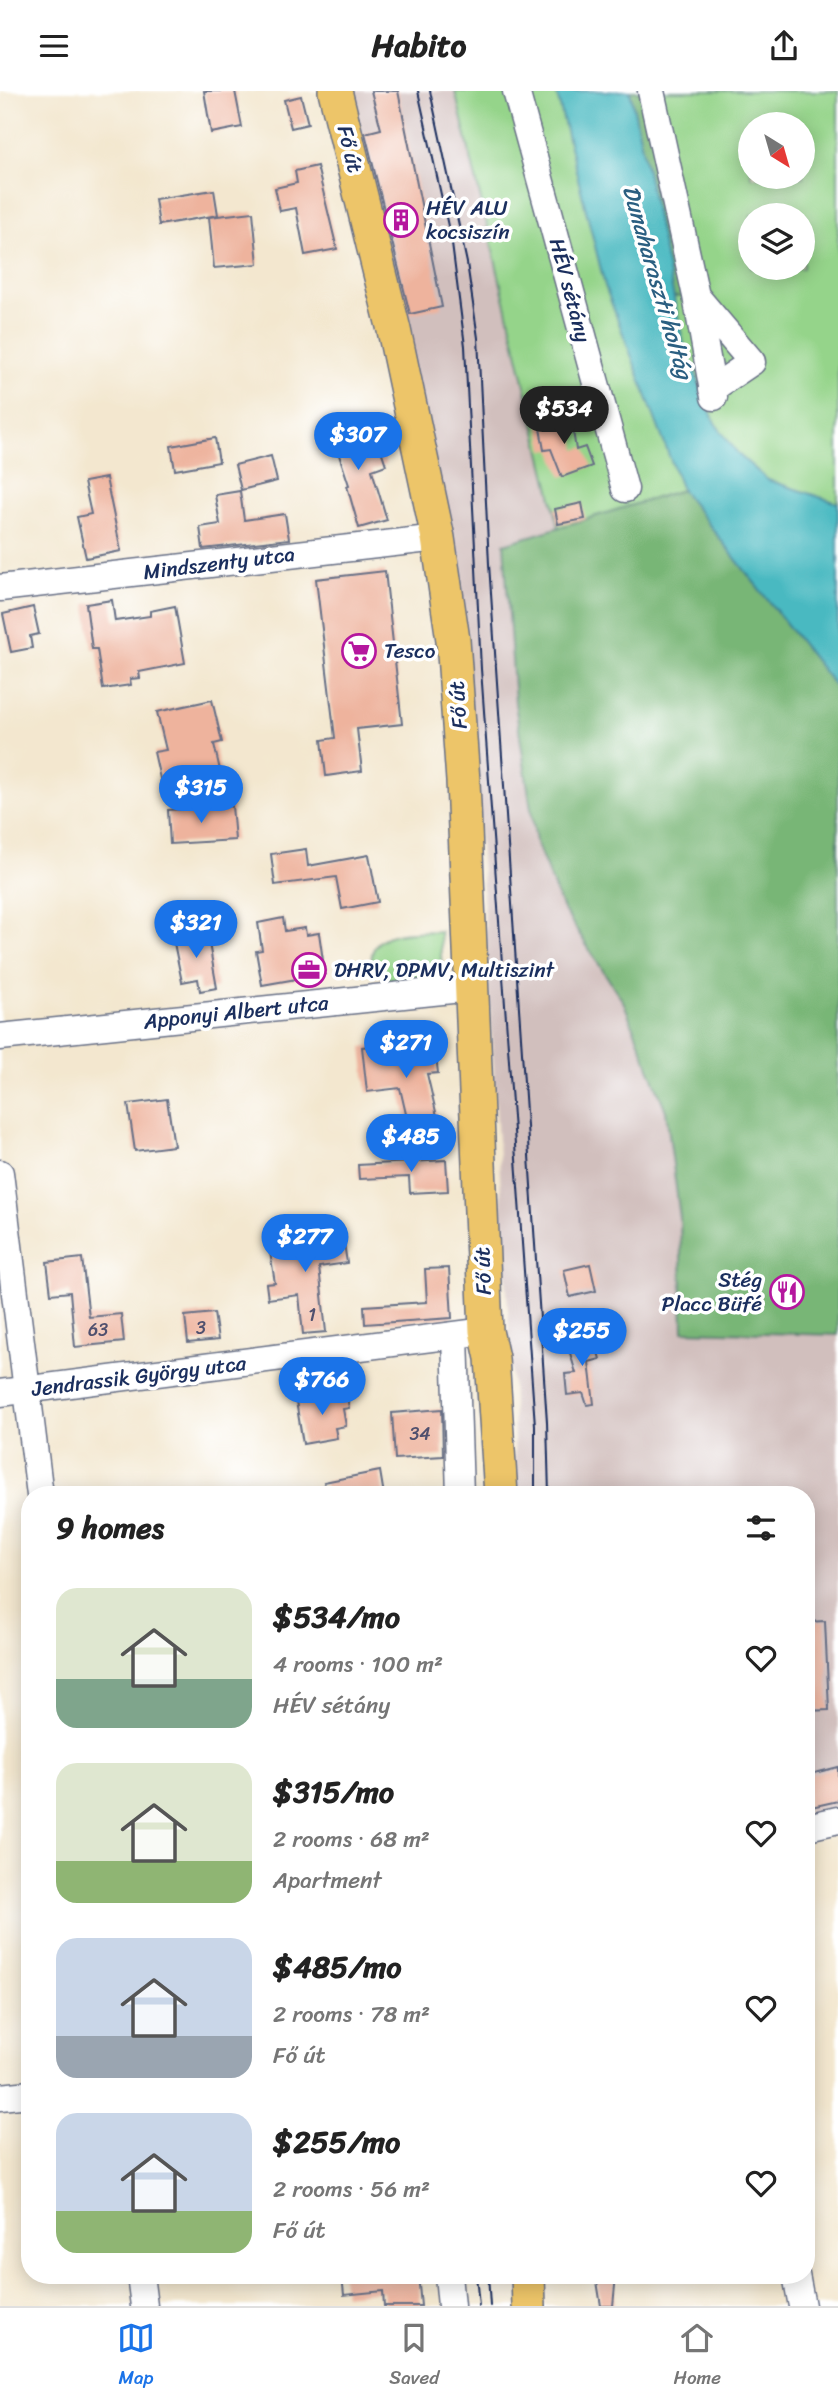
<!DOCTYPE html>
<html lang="en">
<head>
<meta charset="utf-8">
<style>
	:root { --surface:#fff; --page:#f6f6f6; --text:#222; --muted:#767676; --line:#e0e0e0; --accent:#1a73e8 }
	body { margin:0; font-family:Sriracha,sans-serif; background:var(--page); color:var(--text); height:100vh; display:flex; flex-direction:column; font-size:26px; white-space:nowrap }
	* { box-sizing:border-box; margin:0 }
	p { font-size:23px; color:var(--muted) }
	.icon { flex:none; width:38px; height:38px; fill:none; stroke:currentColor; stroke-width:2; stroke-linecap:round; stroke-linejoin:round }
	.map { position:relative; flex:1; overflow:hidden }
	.details { position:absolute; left:21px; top:1395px; width:794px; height:798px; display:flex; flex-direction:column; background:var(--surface); border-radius:28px; box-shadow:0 4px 18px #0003 }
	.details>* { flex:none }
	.needle { width:46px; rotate:143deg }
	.buttons { position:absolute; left:738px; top:21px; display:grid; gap:14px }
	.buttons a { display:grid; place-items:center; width:77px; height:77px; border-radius:50%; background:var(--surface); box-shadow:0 4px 18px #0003; font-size:35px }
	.price { position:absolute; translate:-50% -60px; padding:0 16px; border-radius:24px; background:var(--accent); color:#fff; font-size:23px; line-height:46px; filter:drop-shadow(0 2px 4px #0008) }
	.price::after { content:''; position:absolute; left:50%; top:42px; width:21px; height:16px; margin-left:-10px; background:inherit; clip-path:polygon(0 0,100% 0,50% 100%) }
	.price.active { background:#222; color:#fff }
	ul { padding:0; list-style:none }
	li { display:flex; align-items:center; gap:21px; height:175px; padding:0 35px }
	li span { display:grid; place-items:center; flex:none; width:196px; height:140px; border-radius:21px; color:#555 }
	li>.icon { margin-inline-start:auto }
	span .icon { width:84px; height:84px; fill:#fffc; stroke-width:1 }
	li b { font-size:30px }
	h2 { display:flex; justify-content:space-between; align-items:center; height:84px; padding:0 35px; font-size:30px }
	header { display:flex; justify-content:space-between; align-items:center; height:91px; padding:0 35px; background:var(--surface); font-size:32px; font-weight:700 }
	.tab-bar { display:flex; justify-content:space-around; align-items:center; height:98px; border-top:2px solid var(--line); background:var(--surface); font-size:19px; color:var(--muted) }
	.tab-bar a { display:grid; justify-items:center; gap:4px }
	.tab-bar .active { color:var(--accent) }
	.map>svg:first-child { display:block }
	.industrial { fill:#d1bfbd }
	.green { fill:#95d48a; stroke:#588274; stroke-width:2; fill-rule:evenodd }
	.forest { fill:#78b676; stroke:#4a726a; stroke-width:2 }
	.water { fill:#4ab9c1; stroke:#327490; stroke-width:2 }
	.building { fill:#eeb39d }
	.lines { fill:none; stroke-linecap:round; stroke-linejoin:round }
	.minor-casing { stroke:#676f86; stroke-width:29 }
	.major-casing { stroke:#676f86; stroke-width:36 }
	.minor { stroke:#fff; stroke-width:26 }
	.major { stroke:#edc569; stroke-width:33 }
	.tram { stroke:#1b2f5e; stroke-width:2 }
	.labels { text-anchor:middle; stroke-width:7; stroke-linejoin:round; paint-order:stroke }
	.number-label { font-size:18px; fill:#50506e }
	.street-label { font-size:21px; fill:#1b2f5e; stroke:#fff }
	.poi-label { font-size:21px; fill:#1b2f5e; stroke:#fff; text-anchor:start }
	.water-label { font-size:23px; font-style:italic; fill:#2b5f81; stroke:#fff }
</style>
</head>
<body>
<header><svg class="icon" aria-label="menu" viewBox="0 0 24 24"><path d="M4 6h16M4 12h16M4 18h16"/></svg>Habito<svg class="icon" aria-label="share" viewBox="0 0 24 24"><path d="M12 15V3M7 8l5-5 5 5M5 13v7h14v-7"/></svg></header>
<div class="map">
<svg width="838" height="2215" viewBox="0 0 838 2215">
	<rect width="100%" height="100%" fill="#fff"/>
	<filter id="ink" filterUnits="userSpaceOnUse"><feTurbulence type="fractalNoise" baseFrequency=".0143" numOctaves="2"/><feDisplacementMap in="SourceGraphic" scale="14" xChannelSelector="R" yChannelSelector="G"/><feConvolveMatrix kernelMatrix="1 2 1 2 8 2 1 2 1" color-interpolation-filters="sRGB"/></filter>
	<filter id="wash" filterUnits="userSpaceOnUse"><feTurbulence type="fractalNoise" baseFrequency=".00686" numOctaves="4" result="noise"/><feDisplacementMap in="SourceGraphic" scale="28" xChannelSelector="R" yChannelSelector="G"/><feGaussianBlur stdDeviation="1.57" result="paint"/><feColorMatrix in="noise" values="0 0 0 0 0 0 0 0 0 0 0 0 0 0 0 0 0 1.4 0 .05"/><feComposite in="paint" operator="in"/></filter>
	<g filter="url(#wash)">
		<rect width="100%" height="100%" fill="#f3e7cf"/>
		<path class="industrial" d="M 346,0 L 455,0 L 559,437 L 504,454 L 515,612 L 536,751 L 562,816 L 624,912 L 666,1020 L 680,1127 L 683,1240 L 838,1244 L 838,1722 L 807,1729 L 807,1404 L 516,1403 L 512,1286 L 476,679 Z"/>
		<path class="green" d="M 455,0 L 630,0 L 674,206 L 695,205 L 651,0 L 838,0 L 838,599 L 682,399 L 559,437 ZM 751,33 L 803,33 L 803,86 L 751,86 ZM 751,124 L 803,124 L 803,177 L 751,177 Z
			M 440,840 L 442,885 L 389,889 L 372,876 C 366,836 412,842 440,840 Z"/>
		<path class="forest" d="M 630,0 L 651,0 L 696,205 L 673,206 Z
			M 682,399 L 838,599 L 838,1244 L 683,1240 L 680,1127 L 666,1020 L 624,912 L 562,816 L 536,751 L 515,612 L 504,453 Z"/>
		<path class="water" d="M 556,0 L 630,0 L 683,250 L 715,332 L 739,364 L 768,389 L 838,412 L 838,599 L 682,399 L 605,195 Z"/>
		<g id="blocks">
			<path class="building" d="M 204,0 L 235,0 L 242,36 L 211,42 Z
				M 371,0 L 398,0 L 442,216 L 410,223 L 365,42 L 381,38 Z
				M 301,5 L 308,33 L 291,37 L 284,9 Z
				M 317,75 L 337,158 L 305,164 L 296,117 L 280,120 L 275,97 L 297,92 L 295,80 Z
				M 214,99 L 218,124 L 159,134 L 155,108 Z
				M 253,121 L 258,173 L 214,177 L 209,126 Z
				M 571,327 L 576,359 L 585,356 L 592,375 L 562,386 L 551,358 L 544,359 L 539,332 Z
				M 362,335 L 365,358 L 379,353 L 386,374 L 372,379 L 387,429 L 359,437 L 347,395 L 349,394 L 336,355 L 319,358 L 317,342 Z
				M 215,347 L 219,371 L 175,379 L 171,355 Z
				M 271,365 L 277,390 L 241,399 L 235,374 Z
				M 106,387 L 121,460 L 86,467 L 77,426 L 91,423 L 84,391 Z
				M 240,400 L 244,429 L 285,423 L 289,448 L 203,458 L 200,436 L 220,433 L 215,404 Z
				M 582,412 L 585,428 L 558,433 L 555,418 Z
				M 385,480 L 402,633 L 357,638 L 362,680 L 326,685 L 322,649 L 335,647 L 316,488 Z
				M 112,509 L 115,530 L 150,525 L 150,520 L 175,515 L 185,572 L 139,581 L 140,587 L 130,588 L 131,594 L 103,598 L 97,558 L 92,558 L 86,513 Z
				M 33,516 L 39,543 L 30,545 L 32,557 L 11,561 L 3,523 Z
				M 212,609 L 222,651 L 214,653 L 222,688 L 163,701 L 154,661 L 166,659 L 157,621 Z
				M 232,715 L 235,749 L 170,753 L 168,719 Z
				M 306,758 L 308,775 L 369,764 L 378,811 L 342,818 L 336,786 L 275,794 L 271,763 Z
				M 283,827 L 285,840 L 305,837 L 306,844 L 319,842 L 325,883 L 262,894 L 256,860 L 262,859 L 258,832 Z
				M 207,841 L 217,897 L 200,900 L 198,888 L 182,891 L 173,847 Z
				M 434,948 L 438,982 L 427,983 L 441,1042 L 412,1049 L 400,997 L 367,1001 L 362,956 Z
				M 167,1008 L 174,1055 L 135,1060 L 128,1013 Z
				M 446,1069 L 448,1100 L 410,1102 L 409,1086 L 359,1088 L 358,1074 Z
				M 324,1137 L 327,1155 L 344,1152 L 347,1172 L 319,1176 L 326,1241 L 303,1243 L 299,1204 L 268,1208 L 266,1193 L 275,1192 L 270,1161 L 289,1157 L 286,1143 Z
				M 82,1167 L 89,1226 L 121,1223 L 124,1251 L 75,1256 L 70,1201 L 51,1203 L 47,1171 Z
				M 590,1173 L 596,1200 L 570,1206 L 564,1179 Z
				M 449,1177 L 452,1227 L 365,1233 L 364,1215 L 427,1211 L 425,1178 Z
				M 214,1222 L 218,1249 L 188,1252 L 185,1225 Z
				M 593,1244 L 600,1268 L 589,1271 L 594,1313 L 587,1314 L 583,1302 L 567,1304 L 565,1283 L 576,1282 L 567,1252 Z
				M 346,1301 L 349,1317 L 343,1318 L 346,1335 L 335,1337 L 337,1347 L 303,1353 L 296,1310 Z
				M 442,1318 L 443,1365 L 395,1368 L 392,1322 Z
				M 380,1380 L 384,1404 L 327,1404 L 324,1391 Z
				M 825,1530 L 829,1619 L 807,1620 L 807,1531 Z
				M 838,1676 L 838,1710 L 807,1717 L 807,1684 Z
				M 342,2184 L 418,2184 L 421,2215 L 384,2215 L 383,2200 L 344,2204 Z
				M 596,2184 L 616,2184 L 613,2215 L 601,2215 Z"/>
		</g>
	</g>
	<g filter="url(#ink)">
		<use href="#blocks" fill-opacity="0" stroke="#676f86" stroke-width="2"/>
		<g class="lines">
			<g class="minor-casing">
				<path id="minor" d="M 516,0 L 625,398
					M 651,0 L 696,205 L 714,306
					M 696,205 L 752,271 L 712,298
					M 0,497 L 438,447
					M 0,946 L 471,897
					M 0,1082 L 40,1404
					M 455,1245 L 460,1404
					M 0,1302 L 486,1240
					M 807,1736 L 838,1729
					M 0,2006 L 30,2003
					M 140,2184 L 144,2215
					M 448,2184 L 451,2215
					M 796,2184 L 802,2215"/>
			</g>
			<g class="major-casing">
				<path id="major" d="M 335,0 L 394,239 L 438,447 L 453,549 L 463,690 L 486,1240 L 492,1267 L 501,1404
					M 528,2184 L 529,2215"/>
			</g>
			<use href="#minor" class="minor"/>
			<use href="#major" class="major"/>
			<path class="tram" d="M 418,0 L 452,153 L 465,255 L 481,578 L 535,1334 L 535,1404
				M 430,0 L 467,172 L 478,247 L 489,473 L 547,1331 L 549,1404
				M 476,2184 L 479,2215
				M 488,2184 L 490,2215"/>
		</g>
	</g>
	<defs>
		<g id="building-ring" transform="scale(1.75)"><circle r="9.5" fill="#fff" stroke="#b5179e" stroke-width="1.5"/><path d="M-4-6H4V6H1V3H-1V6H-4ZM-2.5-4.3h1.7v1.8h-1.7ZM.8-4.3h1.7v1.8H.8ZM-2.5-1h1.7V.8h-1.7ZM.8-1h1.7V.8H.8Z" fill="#b5179e"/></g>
		<g id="supermarket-ring" transform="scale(1.75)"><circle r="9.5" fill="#fff" stroke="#b5179e" stroke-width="1.5"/><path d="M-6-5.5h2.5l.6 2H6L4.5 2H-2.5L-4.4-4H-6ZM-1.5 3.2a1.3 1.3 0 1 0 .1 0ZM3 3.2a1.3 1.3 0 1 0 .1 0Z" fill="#b5179e"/></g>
		<g id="office-ring" transform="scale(1.75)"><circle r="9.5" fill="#fff" stroke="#b5179e" stroke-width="1.5"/><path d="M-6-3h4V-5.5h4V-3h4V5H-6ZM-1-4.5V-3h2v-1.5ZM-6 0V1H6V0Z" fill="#b5179e"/></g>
		<g id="restaurant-ring" transform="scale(1.75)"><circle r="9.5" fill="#fff" stroke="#b5179e" stroke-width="1.5"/><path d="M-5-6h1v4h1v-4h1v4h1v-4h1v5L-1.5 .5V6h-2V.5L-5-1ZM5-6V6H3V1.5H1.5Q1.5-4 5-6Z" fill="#b5179e"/></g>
	</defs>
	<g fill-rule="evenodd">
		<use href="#building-ring" x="401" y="129"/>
		<use href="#supermarket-ring" x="359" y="560"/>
		<use href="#office-ring" x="309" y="879"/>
		<use href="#restaurant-ring" x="787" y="1201"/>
	</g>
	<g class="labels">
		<g class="number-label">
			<text x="312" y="1230">1</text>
			<text x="201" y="1243">3</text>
			<text x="98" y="1245">63</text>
			<text x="420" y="1349">34</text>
		</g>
		<g class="street-label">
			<text transform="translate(350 58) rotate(76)" y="7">Fő út</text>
			<text transform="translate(570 199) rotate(75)" y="7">HÉV sétány</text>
			<text transform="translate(219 472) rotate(-7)" y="7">Mindszenty utca</text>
			<text transform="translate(458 614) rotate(-94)" y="7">Fő út</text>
			<text transform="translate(236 921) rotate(-6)" y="7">Apponyi Albert utca</text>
			<text transform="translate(483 1180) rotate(-92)" y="7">Fő út</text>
			<text transform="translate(139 1285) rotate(-7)" y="7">Jendrassik György utca</text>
		</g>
		<g class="poi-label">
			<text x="426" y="124">HÉV ALU<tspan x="426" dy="24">kocsiszín</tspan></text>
			<text x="384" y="567">Tesco</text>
			<text x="334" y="886">DHRV, DPMV, Multiszint</text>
			<text x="762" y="1196" text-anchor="end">Stég<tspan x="762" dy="24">Placc Büfé</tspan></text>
		</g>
		<g class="water-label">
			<text transform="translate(658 191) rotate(74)" y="8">Dunaharaszti holtág</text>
		</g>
	</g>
</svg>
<div class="buttons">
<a><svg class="needle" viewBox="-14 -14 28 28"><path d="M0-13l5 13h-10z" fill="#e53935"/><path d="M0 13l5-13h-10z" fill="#767676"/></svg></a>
<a><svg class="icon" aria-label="layers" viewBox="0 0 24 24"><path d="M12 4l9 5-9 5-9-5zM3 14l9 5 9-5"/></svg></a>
</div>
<b class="price active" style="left:564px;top:355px">$534</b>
<b class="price" style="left:358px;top:381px">$307</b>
<b class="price" style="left:201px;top:734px">$315</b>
<b class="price" style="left:196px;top:869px">$321</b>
<b class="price" style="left:406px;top:989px">$271</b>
<b class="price" style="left:411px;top:1083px">$485</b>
<b class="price" style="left:305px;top:1183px">$277</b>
<b class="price" style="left:582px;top:1277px">$255</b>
<b class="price" style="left:322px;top:1326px">$766</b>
<section class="details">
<h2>9 homes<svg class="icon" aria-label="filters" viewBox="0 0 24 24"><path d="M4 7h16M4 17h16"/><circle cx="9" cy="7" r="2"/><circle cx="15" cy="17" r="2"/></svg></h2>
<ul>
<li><span style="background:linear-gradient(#dfe7d0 65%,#7fa58c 0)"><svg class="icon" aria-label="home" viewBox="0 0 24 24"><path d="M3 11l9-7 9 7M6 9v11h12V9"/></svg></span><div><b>$534/mo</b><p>4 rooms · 100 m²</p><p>HÉV sétány</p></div><svg class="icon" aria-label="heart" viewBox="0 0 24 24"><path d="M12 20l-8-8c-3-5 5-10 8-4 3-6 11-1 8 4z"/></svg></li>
<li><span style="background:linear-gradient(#dfe7d0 70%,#8fb573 0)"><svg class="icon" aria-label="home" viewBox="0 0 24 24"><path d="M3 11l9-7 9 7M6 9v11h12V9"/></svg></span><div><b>$315/mo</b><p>2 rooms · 68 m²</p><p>Apartment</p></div><svg class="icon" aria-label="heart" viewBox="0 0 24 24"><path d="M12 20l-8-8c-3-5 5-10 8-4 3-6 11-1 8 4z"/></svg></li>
<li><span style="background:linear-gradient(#c9d6e8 70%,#9aa5b1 0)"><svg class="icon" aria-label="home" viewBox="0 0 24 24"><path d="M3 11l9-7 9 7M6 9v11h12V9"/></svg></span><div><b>$485/mo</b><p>2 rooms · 78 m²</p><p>Fő út</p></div><svg class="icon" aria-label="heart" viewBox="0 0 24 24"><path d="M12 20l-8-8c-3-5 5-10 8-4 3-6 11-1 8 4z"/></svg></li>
<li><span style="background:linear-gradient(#c9d6e8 70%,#8fb573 0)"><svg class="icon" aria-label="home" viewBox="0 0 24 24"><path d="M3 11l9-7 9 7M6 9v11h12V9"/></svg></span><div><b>$255/mo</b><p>2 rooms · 56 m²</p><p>Fő út</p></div><svg class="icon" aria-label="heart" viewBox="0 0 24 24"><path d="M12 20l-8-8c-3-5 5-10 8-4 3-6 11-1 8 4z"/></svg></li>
</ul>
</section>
</div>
<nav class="tab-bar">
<a class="active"><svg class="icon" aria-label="map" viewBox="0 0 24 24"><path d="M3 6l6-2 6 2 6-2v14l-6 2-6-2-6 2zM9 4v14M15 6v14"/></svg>Map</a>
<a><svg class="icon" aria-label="saved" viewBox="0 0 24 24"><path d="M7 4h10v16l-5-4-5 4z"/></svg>Saved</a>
<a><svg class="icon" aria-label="home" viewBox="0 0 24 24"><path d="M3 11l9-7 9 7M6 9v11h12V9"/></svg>Home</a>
</nav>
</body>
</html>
